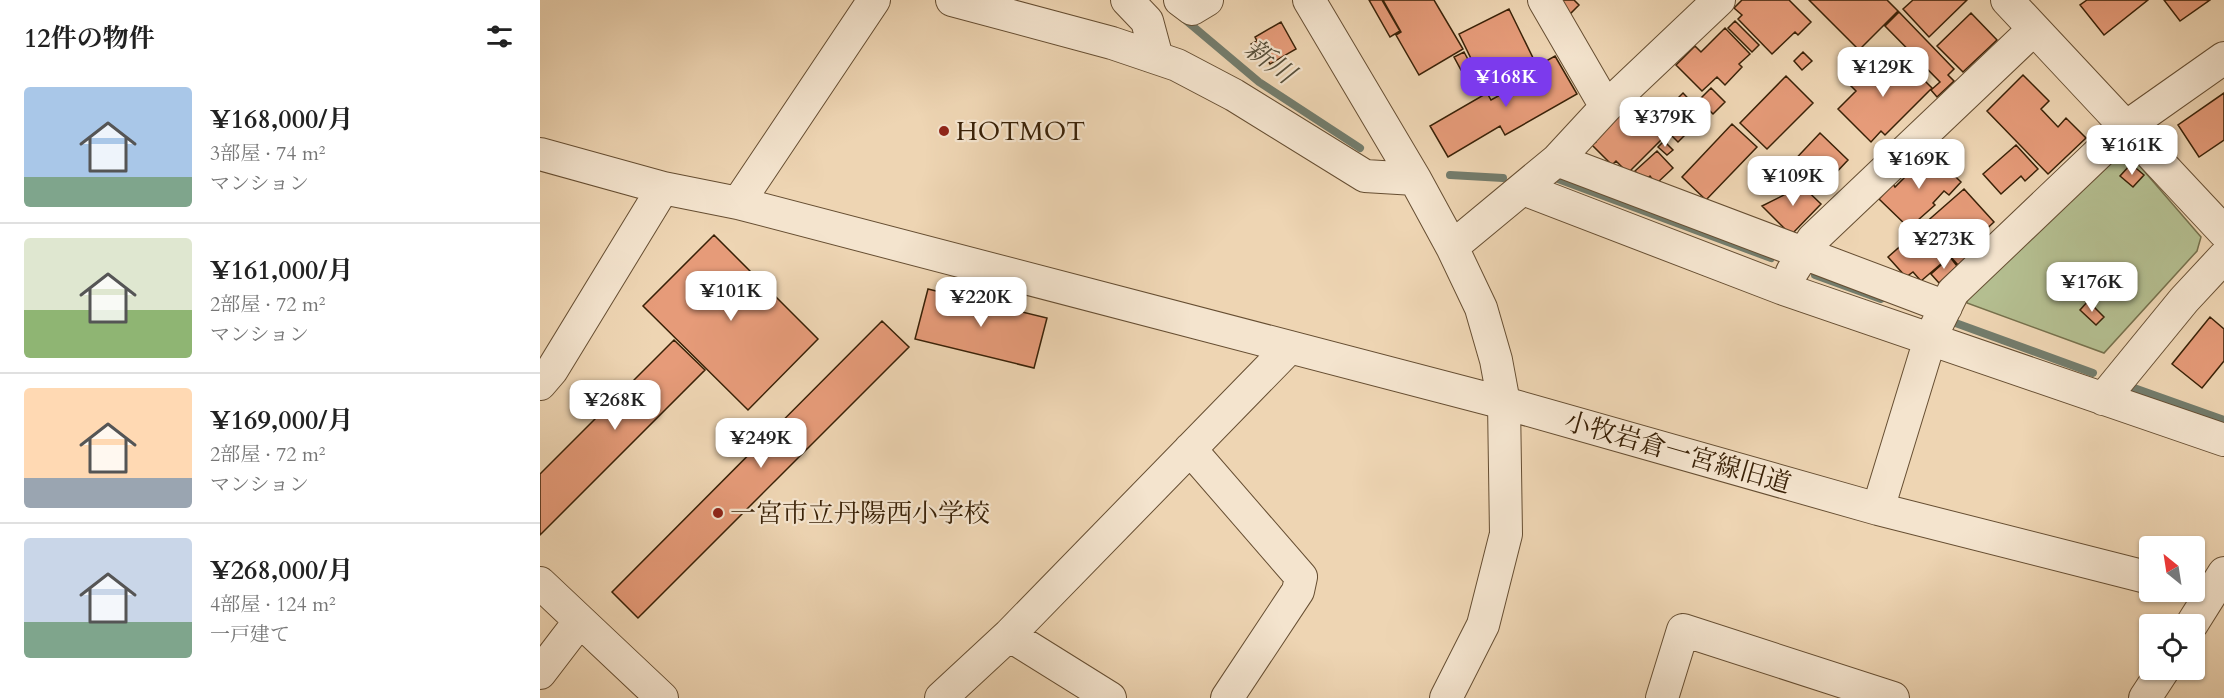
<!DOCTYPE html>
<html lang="ja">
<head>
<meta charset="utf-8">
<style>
	:root { --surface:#fff; --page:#f2f2f2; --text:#222; --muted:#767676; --line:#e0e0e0; --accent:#7c3aed }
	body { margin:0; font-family:Cardo,"Noto Serif JP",serif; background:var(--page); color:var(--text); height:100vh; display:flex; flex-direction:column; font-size:22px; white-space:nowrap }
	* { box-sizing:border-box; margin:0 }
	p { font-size:20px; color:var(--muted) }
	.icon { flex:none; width:33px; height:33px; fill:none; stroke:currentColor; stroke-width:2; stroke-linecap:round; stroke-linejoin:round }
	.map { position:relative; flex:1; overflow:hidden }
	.panel { display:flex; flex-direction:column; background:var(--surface); width:540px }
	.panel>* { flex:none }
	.needle { width:39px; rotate:330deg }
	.fabs { position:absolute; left:1599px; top:536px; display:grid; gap:12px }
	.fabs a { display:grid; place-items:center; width:66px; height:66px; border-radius:6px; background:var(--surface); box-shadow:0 2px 4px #0004; font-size:30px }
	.price { position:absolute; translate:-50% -51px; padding:0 14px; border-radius:12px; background:#fff; color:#222; font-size:20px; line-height:39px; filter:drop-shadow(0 2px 3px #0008) }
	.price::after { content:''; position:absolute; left:50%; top:36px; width:18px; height:14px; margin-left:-9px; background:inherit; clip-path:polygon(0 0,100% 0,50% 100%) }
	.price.selected { background:var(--accent); color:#fff }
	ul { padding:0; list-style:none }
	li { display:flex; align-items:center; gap:18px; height:150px; padding:0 24px }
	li+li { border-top:2px solid var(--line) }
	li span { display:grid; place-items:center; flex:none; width:168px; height:120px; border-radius:6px; color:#555 }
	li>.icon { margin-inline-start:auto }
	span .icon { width:72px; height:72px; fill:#fffc; stroke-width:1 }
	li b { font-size:26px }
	h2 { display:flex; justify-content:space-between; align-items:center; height:72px; padding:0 24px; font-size:26px }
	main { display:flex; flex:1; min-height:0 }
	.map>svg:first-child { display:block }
	.green { fill:#b4be90; stroke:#76704c; stroke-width:1.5 }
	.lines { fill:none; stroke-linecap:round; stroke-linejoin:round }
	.stream { stroke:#737c6c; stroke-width:8 }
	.building { fill:#e69b79; stroke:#392107; stroke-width:1.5 }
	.minor-casing { stroke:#664e32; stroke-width:34 }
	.minor { stroke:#f4e4ce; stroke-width:32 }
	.poi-dot { fill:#8f2418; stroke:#f4e4ce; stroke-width:2 }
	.labels { text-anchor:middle; stroke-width:4.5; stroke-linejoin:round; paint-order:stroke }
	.poi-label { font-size:26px; fill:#392107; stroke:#f4e4ce; text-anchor:start }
	.street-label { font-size:26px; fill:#392107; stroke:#f4e4ce }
	.water-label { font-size:27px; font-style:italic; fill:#564e39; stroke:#f4e4ce }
</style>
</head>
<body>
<main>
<section class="panel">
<h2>12件の物件<svg class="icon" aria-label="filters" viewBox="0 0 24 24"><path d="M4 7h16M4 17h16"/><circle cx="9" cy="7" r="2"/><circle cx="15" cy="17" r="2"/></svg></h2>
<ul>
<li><span style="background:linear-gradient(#a9c7e8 75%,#7fa58c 0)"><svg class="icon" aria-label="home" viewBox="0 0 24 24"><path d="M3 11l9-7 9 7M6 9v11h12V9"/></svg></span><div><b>¥168,000/月</b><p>3部屋 · 74 m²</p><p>マンション</p></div></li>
<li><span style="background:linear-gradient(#dfe7d0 60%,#8fb573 0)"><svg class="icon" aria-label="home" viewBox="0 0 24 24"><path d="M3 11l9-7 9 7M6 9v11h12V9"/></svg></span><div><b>¥161,000/月</b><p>2部屋 · 72 m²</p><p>マンション</p></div></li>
<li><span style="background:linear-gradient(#ffd9b3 75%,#9aa5b1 0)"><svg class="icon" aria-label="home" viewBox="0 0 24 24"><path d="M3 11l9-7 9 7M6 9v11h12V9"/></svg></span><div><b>¥169,000/月</b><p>2部屋 · 72 m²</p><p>マンション</p></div></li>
<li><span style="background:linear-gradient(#c9d6e8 70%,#7fa58c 0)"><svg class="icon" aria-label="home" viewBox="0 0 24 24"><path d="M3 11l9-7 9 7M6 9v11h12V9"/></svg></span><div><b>¥268,000/月</b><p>4部屋 · 124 m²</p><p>一戸建て</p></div></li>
</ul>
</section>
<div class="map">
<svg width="1684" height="698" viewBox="0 0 1684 698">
	<rect width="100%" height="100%" fill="#eed5b3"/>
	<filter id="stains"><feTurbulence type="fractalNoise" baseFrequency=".00333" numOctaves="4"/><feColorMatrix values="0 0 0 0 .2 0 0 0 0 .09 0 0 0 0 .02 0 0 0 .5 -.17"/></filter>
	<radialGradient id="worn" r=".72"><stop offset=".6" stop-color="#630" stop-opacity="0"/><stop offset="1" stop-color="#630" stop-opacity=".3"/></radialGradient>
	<path class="green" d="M 1585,149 L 1661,237 L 1657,251 L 1564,353 L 1427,303 L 1427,290 Z"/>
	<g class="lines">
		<path class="stream" d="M 643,18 L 719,82 L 820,148
			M 910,175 L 963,178
			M 1018,179 L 1231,258
			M 1275,275 L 1341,299
			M 1410,321 L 1553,373
			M 1594,388 L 1684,420"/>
	</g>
	<path class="building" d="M 829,0 L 842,0 L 860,31 L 850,37 Z
		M 843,0 L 894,0 L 923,49 L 879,75 L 856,35 L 861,32 Z
		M 1020,0 L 1034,0 L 1039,5 L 1030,14 Z
		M 1202,0 L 1249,0 L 1271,22 L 1258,35 L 1255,32 L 1232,54 L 1198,19 L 1202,15 L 1194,8 Z
		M 1269,0 L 1347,0 L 1358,11 L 1319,50 Z
		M 1373,0 L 1427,0 L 1389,37 L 1363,9 Z
		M 1547,0 L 1608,0 L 1564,35 L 1540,5 Z
		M 1624,0 L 1670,0 L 1640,21 Z
		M 969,9 L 995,62 L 945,87 L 919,34 Z
		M 1359,12 L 1414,69 L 1408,75 L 1414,81 L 1397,97 L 1391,90 L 1400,82 L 1345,26 Z
		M 1431,13 L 1457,40 L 1423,72 L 1397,46 Z
		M 1195,21 L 1219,45 L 1212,52 L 1188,28 Z
		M 741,22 L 756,49 L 730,64 L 722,51 L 717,54 L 711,44 L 717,41 L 715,37 Z
		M 1185,28 L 1210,54 L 1199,64 L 1202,67 L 1185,85 L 1177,77 L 1162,91 L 1136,65 L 1155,46 L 1161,52 Z
		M 924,52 L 931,65 L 921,70 L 914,57 Z
		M 1263,52 L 1272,61 L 1262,70 L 1254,61 Z
		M 1015,56 L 1037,94 L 965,135 L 960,126 L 908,157 L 890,126 L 947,93 L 951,100 L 977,86 L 973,80 Z
		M 1345,60 L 1357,72 L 1366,62 L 1392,88 L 1345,135 L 1341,131 L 1331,142 L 1298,109 L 1316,91 L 1309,84 L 1328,65 L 1334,71 Z
		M 1483,75 L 1509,101 L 1501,109 L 1518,127 L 1526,118 L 1546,138 L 1508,174 L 1447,111 Z
		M 1246,76 L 1273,103 L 1227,149 L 1200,123 Z
		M 1171,88 L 1185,102 L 1173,114 L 1159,100 Z
		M 1143,93 L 1168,119 L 1153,135 L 1149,131 L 1138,142 L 1124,128 L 1129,124 L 1120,116 Z
		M 1684,93 L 1684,140 L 1659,157 L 1638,125 Z
		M 1089,104 L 1123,138 L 1088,173 L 1076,161 L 1072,165 L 1052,145 L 1056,142 L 1054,140 Z
		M 1192,124 L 1217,147 L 1166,200 L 1142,177 Z
		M 1280,133 L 1308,160 L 1276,194 L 1248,167 Z
		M 1124,141 L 1133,150 L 1127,155 L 1118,147 Z
		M 1476,145 L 1498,169 L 1485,181 L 1481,176 L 1461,194 L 1443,174 Z
		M 1117,151 L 1133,168 L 1116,184 L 1110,176 L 1104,181 L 1095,171 Z
		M 1391,153 L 1421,182 L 1409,195 L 1404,191 L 1393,203 L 1395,205 L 1369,228 L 1339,199 L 1353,184 L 1355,187 L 1364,178 L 1361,175 L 1377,159 L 1381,163 Z
		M 1591,164 L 1604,175 L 1593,187 L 1580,176 Z
		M 1252,176 L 1281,204 L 1251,235 L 1222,206 L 1244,195 Z
		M 1424,189 L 1454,222 L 1426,248 L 1422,243 L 1410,253 L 1384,224 Z
		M 1382,227 L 1409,257 L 1381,281 L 1373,272 L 1366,277 L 1348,257 Z
		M 174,235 L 278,339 L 208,410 L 103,306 Z
		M 1418,249 L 1426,258 L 1418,265 L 1410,256 Z
		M 1410,257 L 1417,266 L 1399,283 L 1391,274 Z
		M 388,289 L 507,318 L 494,368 L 375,339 Z
		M 1548,301 L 1564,317 L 1556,325 L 1540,310 Z
		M 1670,317 L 1684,329 L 1684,361 L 1662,388 L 1632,364 Z
		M 342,321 L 369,347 L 98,618 L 72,592 Z
		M 134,340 L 165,370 L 0,535 L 0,474 Z"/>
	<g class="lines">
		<g class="minor-casing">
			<path id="minor" d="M 412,0 L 572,43 L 637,65 L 694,95 L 825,176 L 875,179
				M 587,0 L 607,21 L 617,58
				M 640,0 L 652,9 L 667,0
				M 769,0 L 875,179 L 912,247 L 941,308 L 956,360 L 964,403 L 966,534 L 943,625 L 906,698
				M 1004,0 L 1066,107
				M 1467,0 L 1684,232
				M 0,154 L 123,188 L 198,203 L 964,403 L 1338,509 L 1610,578
				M 1017,160 L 1406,307
				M 983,189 L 1241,288 L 1684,440
				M 198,203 L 334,0
				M 912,247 L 1017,160 L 1066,107 L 1179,0
				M 1252,272 L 1273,239 L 1494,29
				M 0,384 L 12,370 L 123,188
				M 1563,399 L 1644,300 L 1684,257
				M 650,449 L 761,577 L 758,591 L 687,698
				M 1338,509 L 1390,339 L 1413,292 L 1586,127 L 1684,58
				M 0,583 L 122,698
				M 1652,624 L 1684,573
				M 469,635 L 570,698
				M 0,673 L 39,622
				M 401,698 L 469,635 L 750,347
				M 1122,698 L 1143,630 L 1353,698
				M 1605,698 L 1624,669"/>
		</g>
		<use href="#minor" class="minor"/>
	</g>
	<g class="poi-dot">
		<circle cx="404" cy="131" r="6"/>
		<circle cx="178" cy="513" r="6"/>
	</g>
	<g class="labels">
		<g class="poi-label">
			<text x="416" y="140">HOTMOT</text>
			<text x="190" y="522">一宮市立丹陽西小学校</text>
		</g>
		<g class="street-label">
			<text transform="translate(1138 452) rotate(16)" y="9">小牧岩倉一宮線旧道</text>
		</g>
		<g class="water-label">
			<text transform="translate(730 61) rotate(37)" y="9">新川</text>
		</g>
	</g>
	<rect width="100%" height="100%" filter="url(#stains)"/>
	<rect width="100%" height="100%" fill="url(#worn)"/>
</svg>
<div class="fabs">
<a><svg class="needle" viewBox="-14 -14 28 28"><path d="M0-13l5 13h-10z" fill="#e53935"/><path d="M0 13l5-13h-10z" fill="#767676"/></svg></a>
<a><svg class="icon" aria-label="locate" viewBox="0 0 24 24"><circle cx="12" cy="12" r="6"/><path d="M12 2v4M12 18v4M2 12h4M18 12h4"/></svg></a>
</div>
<b class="price" style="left:1343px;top:98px">¥129K</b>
<b class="price selected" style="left:966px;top:108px">¥168K</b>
<b class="price" style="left:1125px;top:148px">¥379K</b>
<b class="price" style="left:1592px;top:176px">¥161K</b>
<b class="price" style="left:1379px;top:190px">¥169K</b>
<b class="price" style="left:1253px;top:207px">¥109K</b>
<b class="price" style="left:1404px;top:270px">¥273K</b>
<b class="price" style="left:1552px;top:313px">¥176K</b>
<b class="price" style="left:191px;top:322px">¥101K</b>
<b class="price" style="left:441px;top:328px">¥220K</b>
<b class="price" style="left:75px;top:431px">¥268K</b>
<b class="price" style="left:221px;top:469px">¥249K</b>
</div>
</main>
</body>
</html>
